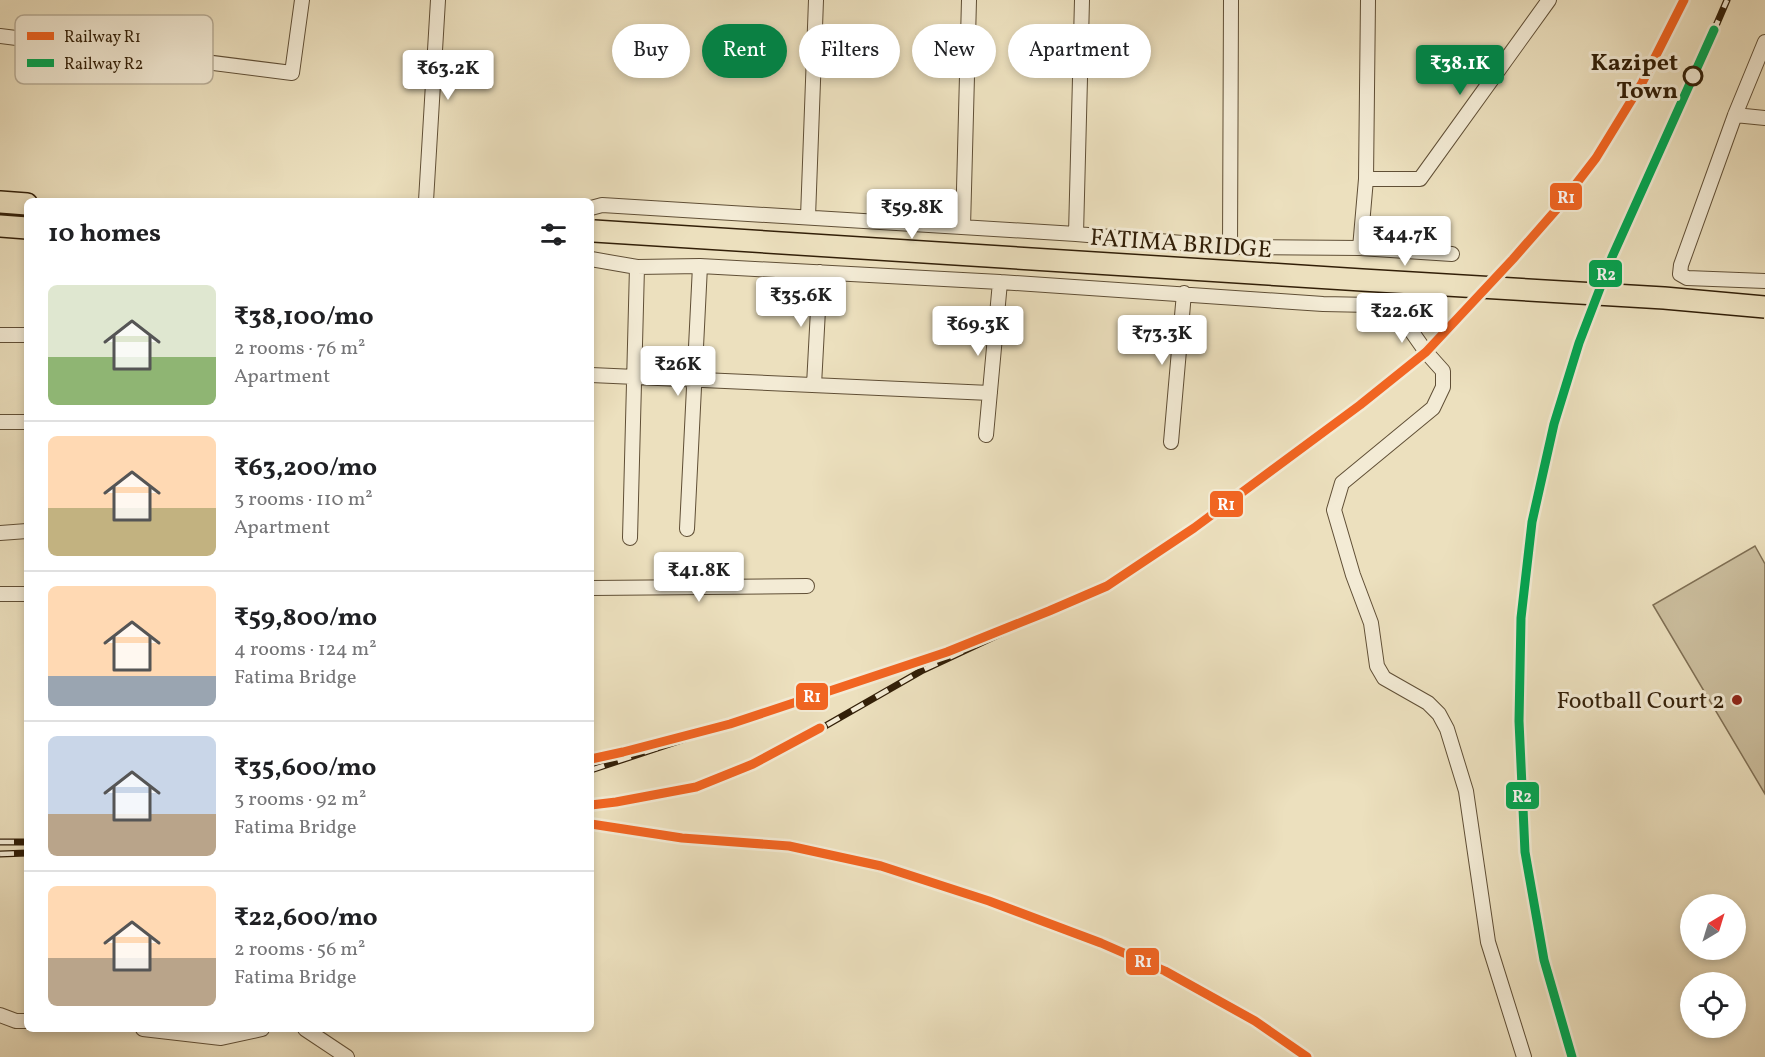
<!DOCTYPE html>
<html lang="en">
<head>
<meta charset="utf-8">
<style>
	:root { --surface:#fff; --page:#f6f6f6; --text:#202124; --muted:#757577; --line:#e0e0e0; --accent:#0b8043 }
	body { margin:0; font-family:Vollkorn,serif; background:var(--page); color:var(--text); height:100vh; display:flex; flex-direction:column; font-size:22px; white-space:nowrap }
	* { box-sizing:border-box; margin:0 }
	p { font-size:20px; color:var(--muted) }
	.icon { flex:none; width:33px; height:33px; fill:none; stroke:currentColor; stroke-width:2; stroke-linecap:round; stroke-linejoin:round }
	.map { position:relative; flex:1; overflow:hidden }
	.sheet { position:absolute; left:24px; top:198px; width:570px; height:834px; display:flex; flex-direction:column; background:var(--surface); border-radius:9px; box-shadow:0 3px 9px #0003 }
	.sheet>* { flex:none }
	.banner { position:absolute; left:612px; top:24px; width:570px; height:54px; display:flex; gap:12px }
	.needle { width:39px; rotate:38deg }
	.controls { position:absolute; left:1680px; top:894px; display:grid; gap:12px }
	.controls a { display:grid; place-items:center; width:66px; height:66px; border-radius:50%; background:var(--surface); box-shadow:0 3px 9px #0003; font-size:30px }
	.price { position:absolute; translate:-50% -51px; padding:0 14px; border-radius:6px; background:#fff; color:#222; font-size:20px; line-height:39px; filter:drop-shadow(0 2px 3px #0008) }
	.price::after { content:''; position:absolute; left:50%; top:36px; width:18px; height:14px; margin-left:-9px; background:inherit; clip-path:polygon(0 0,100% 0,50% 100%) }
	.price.on { background:var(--accent); color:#fff }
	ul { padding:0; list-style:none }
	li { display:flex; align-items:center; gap:18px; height:150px; padding:0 24px }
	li+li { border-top:2px solid var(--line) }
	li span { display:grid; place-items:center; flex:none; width:168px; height:120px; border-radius:9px; color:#555 }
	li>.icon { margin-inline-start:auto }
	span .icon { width:72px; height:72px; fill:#fffc; stroke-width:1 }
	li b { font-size:26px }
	h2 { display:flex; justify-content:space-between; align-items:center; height:72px; padding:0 24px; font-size:26px }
	.chip { padding:0 21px; border-radius:27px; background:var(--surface); box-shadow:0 3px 9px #0003; font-size:21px; line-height:54px }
	.chip.on { background:var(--accent); color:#fff }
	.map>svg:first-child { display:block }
	.green { fill:#ccbf9f; stroke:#7f6f54; stroke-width:1.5 }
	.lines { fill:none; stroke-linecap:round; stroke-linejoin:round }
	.street-casing { stroke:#604f36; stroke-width:16 }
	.primary-casing { stroke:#321f08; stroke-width:24 }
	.street { stroke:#f3ebd5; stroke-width:14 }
	.primary { stroke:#ece0be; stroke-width:21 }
	.rail-casing { stroke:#321f08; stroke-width:7 }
	.rail { stroke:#f3ebd5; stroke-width:4.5; stroke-dasharray:14; stroke-linecap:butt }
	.primary-bridge-casing { stroke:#321f08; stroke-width:24; stroke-linecap:butt }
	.primary-bridge { stroke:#ece0be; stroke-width:21 }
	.rail-1-casing { stroke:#f3ebd5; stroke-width:14 }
	.rail-2-casing { stroke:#f3ebd5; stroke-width:14 }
	.rail-1 { stroke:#f26522; stroke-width:9 }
	.rail-2 { stroke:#00a651; stroke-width:9 }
	.stop-dot { fill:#f3ebd5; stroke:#321f08; stroke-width:3 }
	.poi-dot { fill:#8f2418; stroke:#f3ebd5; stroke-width:2 }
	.labels { text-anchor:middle; stroke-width:6; stroke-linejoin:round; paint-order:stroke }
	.stop-label { font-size:24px; font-weight:bold; fill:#321f08; stroke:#f3ebd5; text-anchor:end }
	.street-label { font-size:24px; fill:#321f08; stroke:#f3ebd5 }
	.poi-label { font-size:24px; fill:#321f08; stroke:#f3ebd5; text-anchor:end }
	.key { fill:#f3ebd5; stroke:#b9ae98; stroke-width:1.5 }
	.key-label { font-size:16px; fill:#321f08 }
	.line-badge { stroke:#f3ebd5; stroke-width:2 }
	.badge-label { font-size:16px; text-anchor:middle; font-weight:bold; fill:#fff }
</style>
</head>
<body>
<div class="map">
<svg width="1765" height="1057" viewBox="0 0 1765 1057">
	<rect width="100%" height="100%" fill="#ece0be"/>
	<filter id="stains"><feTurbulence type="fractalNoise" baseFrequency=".00333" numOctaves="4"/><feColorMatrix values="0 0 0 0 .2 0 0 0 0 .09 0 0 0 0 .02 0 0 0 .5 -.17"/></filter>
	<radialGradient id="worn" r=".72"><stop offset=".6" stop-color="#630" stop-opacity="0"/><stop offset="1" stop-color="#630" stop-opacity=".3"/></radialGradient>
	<path class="green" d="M 1755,546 L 1765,564 L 1765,794 L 1653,605 Z"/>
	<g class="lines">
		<g class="street-casing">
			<path id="street" d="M 0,36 L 292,73 L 302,0
				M 1765,42 L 1735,115 L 1681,265 L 1680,274 L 1687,278 L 1765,281
				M 1735,115 L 1765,118
				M 1366,179 L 1420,179 L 1549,0
				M 426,201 L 438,0
				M 591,208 L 602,205 L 1076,234 L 1230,247 L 1360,248 L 1452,254
				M 808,217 L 816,0
				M 963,227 L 969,0
				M 1076,234 L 1082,0
				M 1230,247 L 1231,0
				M 1360,248 L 1366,179 L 1368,0
				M 591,259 L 637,267 L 700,266 L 1000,282 L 1323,304 L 1371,305 L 1400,315 L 1426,352 L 1443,371 L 1443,387 L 1433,408 L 1342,483 L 1334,510 L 1353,575 L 1371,623 L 1377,666 L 1384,678 L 1428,703 L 1439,714 L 1447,729 L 1466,791 L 1488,942 L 1524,1057
				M 0,335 L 27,335
				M 591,375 L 990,393
				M 814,385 L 820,272
				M 0,422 L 27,422
				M 986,435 L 1000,282
				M 1171,442 L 1184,293
				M 687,529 L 700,266
				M 0,533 L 27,531
				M 630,538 L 637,267
				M 591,588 L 807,586
				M 0,594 L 27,594
				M 0,1015 L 16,1021 L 27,1021
				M 143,1029 L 221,1038 L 262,1029
				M 305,1029 L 347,1057"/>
		</g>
		<g class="primary-casing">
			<path id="primary" d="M 0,202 L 27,204
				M 0,226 L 27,228"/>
		</g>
		<use href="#street" class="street"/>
		<use href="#primary" class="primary"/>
		<g class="rail-casing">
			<path id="rail" d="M 591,770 L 730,724
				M 591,805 L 616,802 L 696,787 L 753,764 L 799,741 L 923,670 L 1049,611
				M 0,842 L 27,842
				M 0,854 L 27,853
				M 1572,1057 L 1544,960 L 1525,852 L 1519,721 L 1521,618 L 1532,522 L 1554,424 L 1579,343 L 1612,257 L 1672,128 L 1727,0"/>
		</g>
		<use href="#rail" class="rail"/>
		<g class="primary-bridge-casing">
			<path id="primary-bridge" d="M 594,231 L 1362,280 L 1664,298 L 1765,307"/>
		</g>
		<use href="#primary-bridge" class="primary-bridge"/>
		<g class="rail-1-casing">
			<path id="rail-1" d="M 591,759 L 623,752 L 730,724 L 947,652 L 1049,611 L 1107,586 L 1194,528 L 1360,405 L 1426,352 L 1513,259 L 1556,210 L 1596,158 L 1642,83 L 1684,0
				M 591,805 L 616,802 L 696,787 L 753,764 L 820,728
				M 591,824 L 682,838 L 789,846 L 881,866 L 989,901 L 1101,943 L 1165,971 L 1255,1021 L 1307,1057"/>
		</g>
		<g class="rail-2-casing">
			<path id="rail-2" d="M 1572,1057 L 1544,960 L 1525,852 L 1519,721 L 1521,618 L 1532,522 L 1554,424 L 1579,343 L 1612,257 L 1714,30"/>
		</g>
		<use href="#rail-1" class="rail-1"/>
		<use href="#rail-2" class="rail-2"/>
	</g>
	<circle class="stop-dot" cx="1693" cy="76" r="9"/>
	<circle class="poi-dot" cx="1737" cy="700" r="6"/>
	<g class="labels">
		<g class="stop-label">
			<text x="1678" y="70">Kazipet<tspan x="1678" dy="28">Town</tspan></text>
		</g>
		<g class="street-label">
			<text transform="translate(1181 243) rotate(4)" y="8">FATIMA BRIDGE</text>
		</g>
		<g class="poi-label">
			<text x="1725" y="708">Football Court 2</text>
		</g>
	</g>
	<rect x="15" y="15" width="198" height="69" rx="9" class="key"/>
	<rect x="27" y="32" width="27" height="8" fill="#f26522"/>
	<rect x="27" y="59" width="27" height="8" fill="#00a651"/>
	<g class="key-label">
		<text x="64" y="42">Railway R1</text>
		<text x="64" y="69">Railway R2</text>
	</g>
	<g class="line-badge">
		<rect x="1549" y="182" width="34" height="29" rx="6" fill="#f26522"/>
		<rect x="1588" y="259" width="35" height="29" rx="6" fill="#00a651"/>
		<rect x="1209" y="490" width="35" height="28" rx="6" fill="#f26522"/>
		<rect x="795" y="682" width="34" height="29" rx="6" fill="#f26522"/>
		<rect x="1505" y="781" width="35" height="29" rx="6" fill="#00a651"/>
		<rect x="1125" y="947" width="35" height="29" rx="6" fill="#f26522"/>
	</g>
	<g class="badge-label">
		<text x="1566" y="203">R1</text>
		<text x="1606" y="280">R2</text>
		<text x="1226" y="510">R1</text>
		<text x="812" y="702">R1</text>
		<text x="1522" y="802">R2</text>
		<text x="1143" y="967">R1</text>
	</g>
	<rect width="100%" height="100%" filter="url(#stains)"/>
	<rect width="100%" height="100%" fill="url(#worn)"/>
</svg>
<div class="controls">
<a><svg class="needle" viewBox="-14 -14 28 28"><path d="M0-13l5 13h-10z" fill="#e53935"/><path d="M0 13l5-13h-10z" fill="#757577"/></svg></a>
<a><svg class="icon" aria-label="locate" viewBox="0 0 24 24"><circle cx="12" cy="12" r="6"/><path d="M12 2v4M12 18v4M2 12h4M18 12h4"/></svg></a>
</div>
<b class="price on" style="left:1460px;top:96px">₹38.1K</b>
<b class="price" style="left:448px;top:101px">₹63.2K</b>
<b class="price" style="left:912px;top:240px">₹59.8K</b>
<b class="price" style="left:1405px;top:267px">₹44.7K</b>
<b class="price" style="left:801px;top:328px">₹35.6K</b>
<b class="price" style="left:1402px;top:344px">₹22.6K</b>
<b class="price" style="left:978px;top:357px">₹69.3K</b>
<b class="price" style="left:1162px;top:366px">₹73.3K</b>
<b class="price" style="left:678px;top:397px">₹26K</b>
<b class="price" style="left:699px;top:603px">₹41.8K</b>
<div class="banner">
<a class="chip">Buy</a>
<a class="chip on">Rent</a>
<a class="chip">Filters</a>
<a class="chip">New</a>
<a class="chip">Apartment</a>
</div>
<section class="sheet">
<h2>10 homes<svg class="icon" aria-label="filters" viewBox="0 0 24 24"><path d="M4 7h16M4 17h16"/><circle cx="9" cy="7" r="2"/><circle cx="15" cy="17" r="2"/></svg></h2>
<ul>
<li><span style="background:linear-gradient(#dfe7d0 60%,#8fb573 0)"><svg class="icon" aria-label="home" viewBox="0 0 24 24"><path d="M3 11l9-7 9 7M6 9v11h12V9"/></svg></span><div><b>₹38,100/mo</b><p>2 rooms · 76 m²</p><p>Apartment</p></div></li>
<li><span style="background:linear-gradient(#ffd9b3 60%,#c2b280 0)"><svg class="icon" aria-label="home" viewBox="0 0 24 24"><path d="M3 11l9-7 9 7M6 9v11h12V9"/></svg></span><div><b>₹63,200/mo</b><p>3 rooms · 110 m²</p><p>Apartment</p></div></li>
<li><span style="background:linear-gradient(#ffd9b3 75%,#9aa5b1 0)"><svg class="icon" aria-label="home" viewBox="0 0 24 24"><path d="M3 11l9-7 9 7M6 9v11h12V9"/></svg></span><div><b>₹59,800/mo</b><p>4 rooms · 124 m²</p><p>Fatima Bridge</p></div></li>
<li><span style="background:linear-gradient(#c9d6e8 65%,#b9a48a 0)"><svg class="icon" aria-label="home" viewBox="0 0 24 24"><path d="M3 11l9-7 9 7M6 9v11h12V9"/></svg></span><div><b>₹35,600/mo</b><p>3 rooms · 92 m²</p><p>Fatima Bridge</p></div></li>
<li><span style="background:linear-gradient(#ffd9b3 60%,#b9a48a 0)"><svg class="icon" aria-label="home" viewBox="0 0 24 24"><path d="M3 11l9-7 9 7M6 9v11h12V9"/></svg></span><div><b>₹22,600/mo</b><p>2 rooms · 56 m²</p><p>Fatima Bridge</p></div></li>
</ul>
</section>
</div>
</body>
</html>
